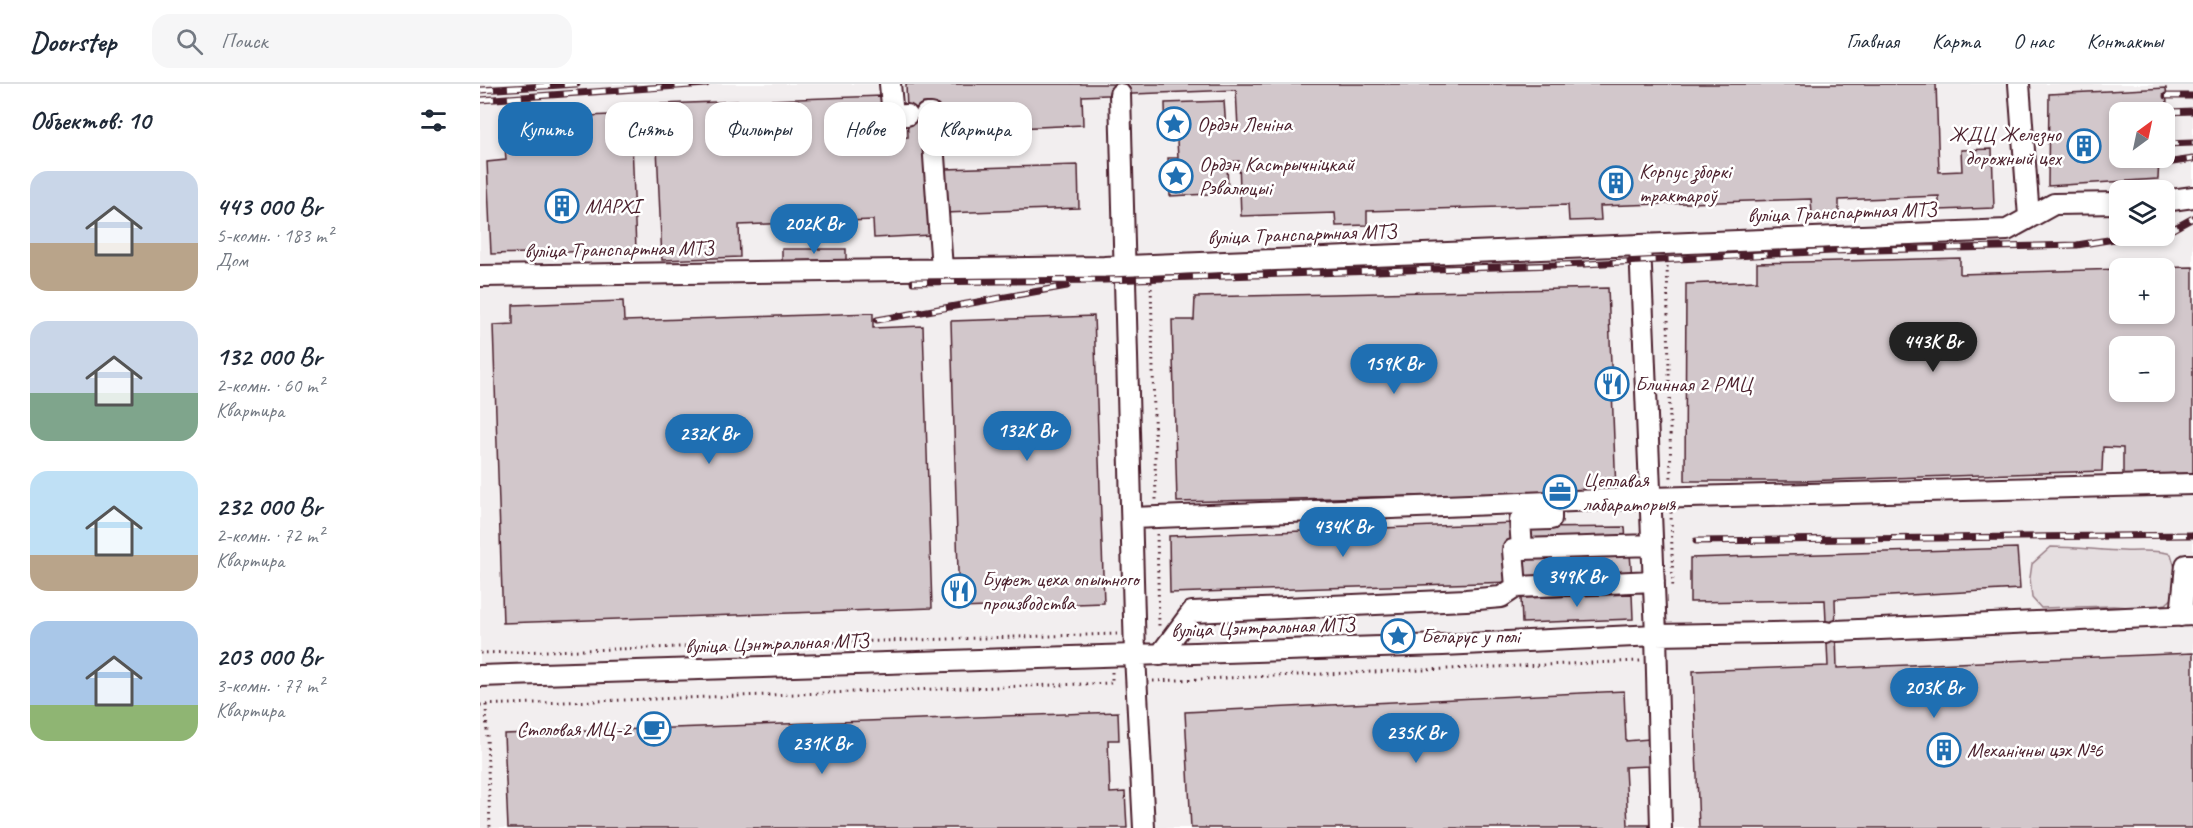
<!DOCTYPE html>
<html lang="ru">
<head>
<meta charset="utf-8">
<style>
	:root { --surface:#fff; --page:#f6f6f7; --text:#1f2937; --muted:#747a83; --line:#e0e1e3; --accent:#1f6fb2 }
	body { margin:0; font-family:Caveat,sans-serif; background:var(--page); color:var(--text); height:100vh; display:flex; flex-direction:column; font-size:22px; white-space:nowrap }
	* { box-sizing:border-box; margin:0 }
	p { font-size:20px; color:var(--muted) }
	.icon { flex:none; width:33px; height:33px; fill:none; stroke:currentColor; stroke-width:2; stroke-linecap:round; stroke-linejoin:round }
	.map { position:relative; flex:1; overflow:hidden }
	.sheet { display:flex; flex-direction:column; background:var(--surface); width:480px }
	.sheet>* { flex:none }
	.banner { position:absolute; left:18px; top:18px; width:570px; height:54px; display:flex; gap:12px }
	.needle { width:39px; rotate:33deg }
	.tools { position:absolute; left:1629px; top:18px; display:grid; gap:12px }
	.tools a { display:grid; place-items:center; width:66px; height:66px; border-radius:12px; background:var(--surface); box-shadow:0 3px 9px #0003; font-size:30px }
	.price { position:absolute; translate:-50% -51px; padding:0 14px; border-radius:21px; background:var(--accent); color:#fff; font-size:20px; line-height:39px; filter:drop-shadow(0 2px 3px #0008) }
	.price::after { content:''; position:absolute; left:50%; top:36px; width:18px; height:14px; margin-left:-9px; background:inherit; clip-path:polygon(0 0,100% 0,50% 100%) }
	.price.selected { background:#222; color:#fff }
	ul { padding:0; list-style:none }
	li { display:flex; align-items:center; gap:18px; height:150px; padding:0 30px }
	li span { display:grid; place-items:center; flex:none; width:168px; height:120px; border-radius:18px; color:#555 }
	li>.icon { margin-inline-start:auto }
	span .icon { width:72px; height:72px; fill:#fffc; stroke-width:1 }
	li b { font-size:26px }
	h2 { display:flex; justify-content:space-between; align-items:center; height:72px; padding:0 30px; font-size:26px }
	.pill { padding:0 21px; border-radius:18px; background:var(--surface); box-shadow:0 3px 9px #0003; font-size:21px; line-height:54px }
	.pill.selected { background:var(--accent); color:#fff }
	header { display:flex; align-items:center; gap:36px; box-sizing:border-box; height:84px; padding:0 30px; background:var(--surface); border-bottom:2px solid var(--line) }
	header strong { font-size:28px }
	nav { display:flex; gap:33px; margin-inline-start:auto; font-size:21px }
	.search { width:420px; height:54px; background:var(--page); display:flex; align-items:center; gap:15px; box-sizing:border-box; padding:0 21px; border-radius:18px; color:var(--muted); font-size:22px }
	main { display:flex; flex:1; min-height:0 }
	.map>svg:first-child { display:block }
	.built { fill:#f2eeef; fill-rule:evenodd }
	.green { fill:#e5dee0; stroke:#987e86; stroke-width:1.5 }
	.building { fill:#d2c7cb; stroke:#4a1f2b; stroke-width:1.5; fill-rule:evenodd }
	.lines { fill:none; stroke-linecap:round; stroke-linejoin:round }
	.minor-casing { stroke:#4a1f2b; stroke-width:24 }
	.path { stroke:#4a1f2b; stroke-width:3; stroke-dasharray:1.5 4.5; stroke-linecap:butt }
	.minor { stroke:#fff; stroke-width:20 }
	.rail-casing { stroke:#4a1f2b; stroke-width:7 }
	.rail { stroke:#fff; stroke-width:4.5; stroke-dasharray:14; stroke-linecap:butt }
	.labels { text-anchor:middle; stroke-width:5; stroke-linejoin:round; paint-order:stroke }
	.poi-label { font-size:21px; fill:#4a1f2b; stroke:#fff; text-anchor:start }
	.street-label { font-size:21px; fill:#4a1f2b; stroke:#fff }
</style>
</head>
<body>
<header>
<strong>Doorstep</strong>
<div class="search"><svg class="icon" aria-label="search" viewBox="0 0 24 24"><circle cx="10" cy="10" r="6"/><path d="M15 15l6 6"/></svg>Поиск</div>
<nav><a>Главная</a><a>Карта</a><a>О нас</a><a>Контакты</a></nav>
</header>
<main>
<section class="sheet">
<h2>Объектов: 10<svg class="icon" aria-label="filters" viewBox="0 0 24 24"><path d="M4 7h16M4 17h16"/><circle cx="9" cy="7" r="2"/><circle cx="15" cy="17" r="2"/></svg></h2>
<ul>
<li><span style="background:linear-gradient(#c9d6e8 60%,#b9a48a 0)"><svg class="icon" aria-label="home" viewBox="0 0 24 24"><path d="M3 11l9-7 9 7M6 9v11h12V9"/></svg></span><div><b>443 000 Br</b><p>5-комн. · 183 m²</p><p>Дом</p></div></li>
<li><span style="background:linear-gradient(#c9d6e8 60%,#7fa58c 0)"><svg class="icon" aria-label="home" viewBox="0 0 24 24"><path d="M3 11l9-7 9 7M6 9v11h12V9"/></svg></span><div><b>132 000 Br</b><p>2-комн. · 60 m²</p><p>Квартира</p></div></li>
<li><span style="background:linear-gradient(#bfe0f5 70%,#b9a48a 0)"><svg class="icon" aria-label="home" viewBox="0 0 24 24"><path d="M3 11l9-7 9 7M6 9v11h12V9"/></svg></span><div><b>232 000 Br</b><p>2-комн. · 72 m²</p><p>Квартира</p></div></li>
<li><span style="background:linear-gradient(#a9c7e8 70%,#8fb573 0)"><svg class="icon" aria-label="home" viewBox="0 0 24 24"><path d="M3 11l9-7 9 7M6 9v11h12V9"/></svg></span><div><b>203 000 Br</b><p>3-комн. · 77 m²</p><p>Квартира</p></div></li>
</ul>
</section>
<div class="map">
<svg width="1713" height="744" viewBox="0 0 1713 744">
	<rect width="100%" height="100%" fill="#fff"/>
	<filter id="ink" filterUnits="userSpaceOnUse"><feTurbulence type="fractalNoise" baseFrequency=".0167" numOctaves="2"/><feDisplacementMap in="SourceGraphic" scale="12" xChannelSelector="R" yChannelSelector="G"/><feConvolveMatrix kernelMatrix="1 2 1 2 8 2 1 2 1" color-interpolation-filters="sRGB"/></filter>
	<g filter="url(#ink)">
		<path class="built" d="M 0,0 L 1713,0 L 1713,744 L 0,744 ZM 1640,28 L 1684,28 L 1684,74 L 1640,74 ZM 1640,106 L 1684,106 L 1684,152 L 1640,152 ZM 1640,184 L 1684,184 L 1684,230 L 1640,230 ZM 1640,262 L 1684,262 L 1684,308 L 1640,308 Z"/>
		<path class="green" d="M 1571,463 C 1595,463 1619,466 1643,467 C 1660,468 1675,465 1691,470 L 1696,487 L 1698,509 L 1686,520 L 1666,524 L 1633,522 L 1561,524 L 1552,514 L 1550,494 L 1552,480 Z"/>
		<path class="building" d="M 426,0 L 1456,0 L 1459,88 L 1482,87 L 1481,66 L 1512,65 L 1514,124 L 1459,126 L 1459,112 L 1359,116 L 1359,130 L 1332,131 L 1331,115 L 1120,122 L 1121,136 L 1089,137 L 1088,121 L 887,127 L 887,141 L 856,142 L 855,129 L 761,132 L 759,77 L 747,78 L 748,109 L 690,112 L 688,74 L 698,74 L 697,56 L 686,56 L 685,19 L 744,17 L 746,45 L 758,44 L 756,6 L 602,12 L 603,41 L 461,47 L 460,25 L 446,25 L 451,151 L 394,154 L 393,136 L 259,141 L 260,173 L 182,176 L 177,63 L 183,64 L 181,20 L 402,12 L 404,54 L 428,53 Z
			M 1686,4 L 1689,50 L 1684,50 L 1684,28 L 1640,28 L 1640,74 L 1679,74 L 1678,95 L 1568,102 L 1569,10 Z
			M 151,30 L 156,166 L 11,170 L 7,78 L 26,76 L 23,36 Z
			M 598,81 L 599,124 L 465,129 L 465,85 Z
			M 302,165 L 366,165 L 366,176 L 302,177 Z
			M 1480,174 L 1480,190 L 1640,185 L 1640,230 L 1684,230 L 1684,184 L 1662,184 L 1713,183 L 1713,389 L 1643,391 L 1643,364 L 1623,363 L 1622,387 L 1321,397 L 1205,397 L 1206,200 L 1277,197 L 1277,179 ZM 1640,262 L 1684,262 L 1684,308 L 1640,308 Z
			M 1128,204 L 1136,407 L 697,418 L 692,236 L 714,236 L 715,213 Z
			M 143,217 L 144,237 L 393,229 L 393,244 L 443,242 L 452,524 L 23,539 L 13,241 L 33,240 L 33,221 Z
			M 614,232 L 624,519 L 479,524 L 471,237 Z
			M 1034,439 L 1035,463 L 1032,498 L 690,509 L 689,452 Z
			M 1145,443 L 1146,458 L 1050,459 L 1050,444 Z
			M 1537,464 L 1540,505 L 1355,515 L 1357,584 L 1713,569 L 1713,744 L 1219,744 L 1213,587 L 1348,582 L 1345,516 L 1210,518 L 1210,474 Z
			M 1150,470 L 1152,494 L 1044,498 L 1042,472 Z
			M 1152,510 L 1153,535 L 1042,539 L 1041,514 Z
			M 1144,607 L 1146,657 L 1169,655 L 1170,682 L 1145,683 L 1148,741 L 1169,741 L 1169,744 L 711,744 L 705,628 Z
			M 638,628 L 639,656 L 628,656 L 630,709 L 645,708 L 647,744 L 28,744 L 24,650 Z"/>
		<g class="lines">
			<g class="minor-casing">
				<path id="minor" d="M 410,0 L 413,32 L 427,31
					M 1539,0 L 1549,133
					M 640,10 L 655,571 L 664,744
					M 446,30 L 451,30 L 462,185
					M 1684,117 L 1713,113
					M 0,192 L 624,183 L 1527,146 L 1574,120 L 1640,119
					M 1071,418 L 1071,435 L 1040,436 L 1042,465 L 1033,466 L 1036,503 L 1174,497
					M 652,434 L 1170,414 L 1713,400
					M 1042,465 L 1172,461
					M 1701,532 L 1706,481 L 1713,481
					M 1356,547 L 1713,531
					M 680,571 L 712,528 L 986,516 L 1021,513 L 1036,503
					M 0,592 L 963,561 L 1176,551 L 1160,161
					M 1181,744 L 1176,551 L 1346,548"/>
			</g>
			<path class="path" d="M 1187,176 L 1191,398
				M 671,198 L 676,416
				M 1191,428 L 1193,506
				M 677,450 L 679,542
				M 0,569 L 637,550
				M 673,597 L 1161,577
				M 0,621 L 632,599 L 632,588
				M 6,621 L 10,744"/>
			<use href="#minor" class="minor"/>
			<g class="rail-casing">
				<path id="rail" d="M 0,6 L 97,0
					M 1686,12 L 1713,12
					M 0,16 L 226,0
					M 1687,28 L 1713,27
					M 1684,60 L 1713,59
					M 1679,80 L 1713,75
					M 1684,146 L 1693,145 L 1713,134
					M 433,198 L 625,196 L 1105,180 L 1352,167 L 1597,161 L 1653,152
					M 397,236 L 587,202
					M 1216,457 L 1713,451"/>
			</g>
			<use href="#rail" class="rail"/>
		</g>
	</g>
	<defs>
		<g id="sight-ring" transform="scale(1.725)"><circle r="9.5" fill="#fff" stroke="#1f6fb2" stroke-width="1.5"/><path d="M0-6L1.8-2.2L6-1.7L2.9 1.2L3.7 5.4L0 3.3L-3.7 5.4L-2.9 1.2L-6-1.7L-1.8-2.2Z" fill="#1f6fb2"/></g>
		<g id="building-ring" transform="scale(1.725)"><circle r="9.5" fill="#fff" stroke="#1f6fb2" stroke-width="1.5"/><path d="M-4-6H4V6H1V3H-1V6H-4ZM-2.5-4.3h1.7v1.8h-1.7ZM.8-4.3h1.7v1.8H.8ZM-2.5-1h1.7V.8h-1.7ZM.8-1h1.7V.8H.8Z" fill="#1f6fb2"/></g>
		<g id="restaurant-ring" transform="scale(1.725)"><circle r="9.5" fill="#fff" stroke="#1f6fb2" stroke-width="1.5"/><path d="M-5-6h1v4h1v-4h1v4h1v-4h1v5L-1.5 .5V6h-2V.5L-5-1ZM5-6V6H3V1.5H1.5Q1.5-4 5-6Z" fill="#1f6fb2"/></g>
		<g id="office-ring" transform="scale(1.725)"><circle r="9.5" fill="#fff" stroke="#1f6fb2" stroke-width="1.5"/><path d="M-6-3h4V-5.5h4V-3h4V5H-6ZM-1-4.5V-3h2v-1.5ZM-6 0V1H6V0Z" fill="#1f6fb2"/></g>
		<g id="cafe-ring" transform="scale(1.725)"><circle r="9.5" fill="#fff" stroke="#1f6fb2" stroke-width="1.5"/><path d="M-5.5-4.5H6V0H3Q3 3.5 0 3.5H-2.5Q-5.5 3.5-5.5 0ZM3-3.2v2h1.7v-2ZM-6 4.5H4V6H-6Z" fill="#1f6fb2"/></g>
	</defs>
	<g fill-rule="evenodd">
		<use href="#sight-ring" x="694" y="40"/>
		<use href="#building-ring" x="1604" y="62"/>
		<use href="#sight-ring" x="696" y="92"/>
		<use href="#building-ring" x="1136" y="99"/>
		<use href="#building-ring" x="82" y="122"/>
		<use href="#restaurant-ring" x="1132" y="300"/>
		<use href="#office-ring" x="1080" y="408"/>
		<use href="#restaurant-ring" x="479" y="507"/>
		<use href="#sight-ring" x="918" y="552"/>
		<use href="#cafe-ring" x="174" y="645"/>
		<use href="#building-ring" x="1464" y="666"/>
	</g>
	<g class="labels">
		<g class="poi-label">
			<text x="717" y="47">Ордэн Леніна</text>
			<text x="1581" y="57" text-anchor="end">ЖДЦ Железно<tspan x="1581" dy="24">дорожный цех</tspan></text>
			<text x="719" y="87">Ордэн Кастрычніцкай<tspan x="719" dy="24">Рэвалюцыі</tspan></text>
			<text x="1159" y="94">Корпус зборкі<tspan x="1159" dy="24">трактароў</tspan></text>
			<text x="105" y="129">МАРХІ</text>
			<text x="1155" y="307">Блинная 2 РМЦ</text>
			<text x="1103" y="403">Цеплавая<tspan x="1103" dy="24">лабараторыя</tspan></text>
			<text x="502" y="502">Буфет цеха опытного<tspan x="502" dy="24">производства</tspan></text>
			<text x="941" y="559">Беларус у полі</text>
			<text x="151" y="652" text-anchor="end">Столовая МЦ-2</text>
			<text x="1487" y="673">Механічны цэх №6</text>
		</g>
		<g class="street-label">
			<text transform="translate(1362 128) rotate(-2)" y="7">вуліца Транспартная МТЗ</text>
			<text transform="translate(822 150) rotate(-2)" y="7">вуліца Транспартная МТЗ</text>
			<text transform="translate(139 165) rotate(-1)" y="7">вуліца Транспартная МТЗ</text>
			<text transform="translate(783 543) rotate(-2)" y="7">вуліца Цэнтральная МТЗ</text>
			<text transform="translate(297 559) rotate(-2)" y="7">вуліца Цэнтральная МТЗ</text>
		</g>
	</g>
</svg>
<div class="tools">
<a><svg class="needle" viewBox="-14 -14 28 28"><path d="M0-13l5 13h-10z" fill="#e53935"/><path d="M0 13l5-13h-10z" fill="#747a83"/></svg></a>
<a><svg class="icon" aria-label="layers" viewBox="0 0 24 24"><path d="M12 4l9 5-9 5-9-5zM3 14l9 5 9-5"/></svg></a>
<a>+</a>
<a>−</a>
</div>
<b class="price" style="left:334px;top:171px">202K Br</b>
<b class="price selected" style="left:1453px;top:289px">443K Br</b>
<b class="price" style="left:914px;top:311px">159K Br</b>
<b class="price" style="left:547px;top:378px">132K Br</b>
<b class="price" style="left:229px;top:381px">232K Br</b>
<b class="price" style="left:863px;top:474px">434K Br</b>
<b class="price" style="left:1097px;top:524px">349K Br</b>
<b class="price" style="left:1454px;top:635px">203K Br</b>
<b class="price" style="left:936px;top:680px">235K Br</b>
<b class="price" style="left:342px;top:691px">231K Br</b>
<div class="banner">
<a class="pill selected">Купить</a>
<a class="pill">Снять</a>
<a class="pill">Фильтры</a>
<a class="pill">Новое</a>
<a class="pill">Квартира</a>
</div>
</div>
</main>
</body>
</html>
